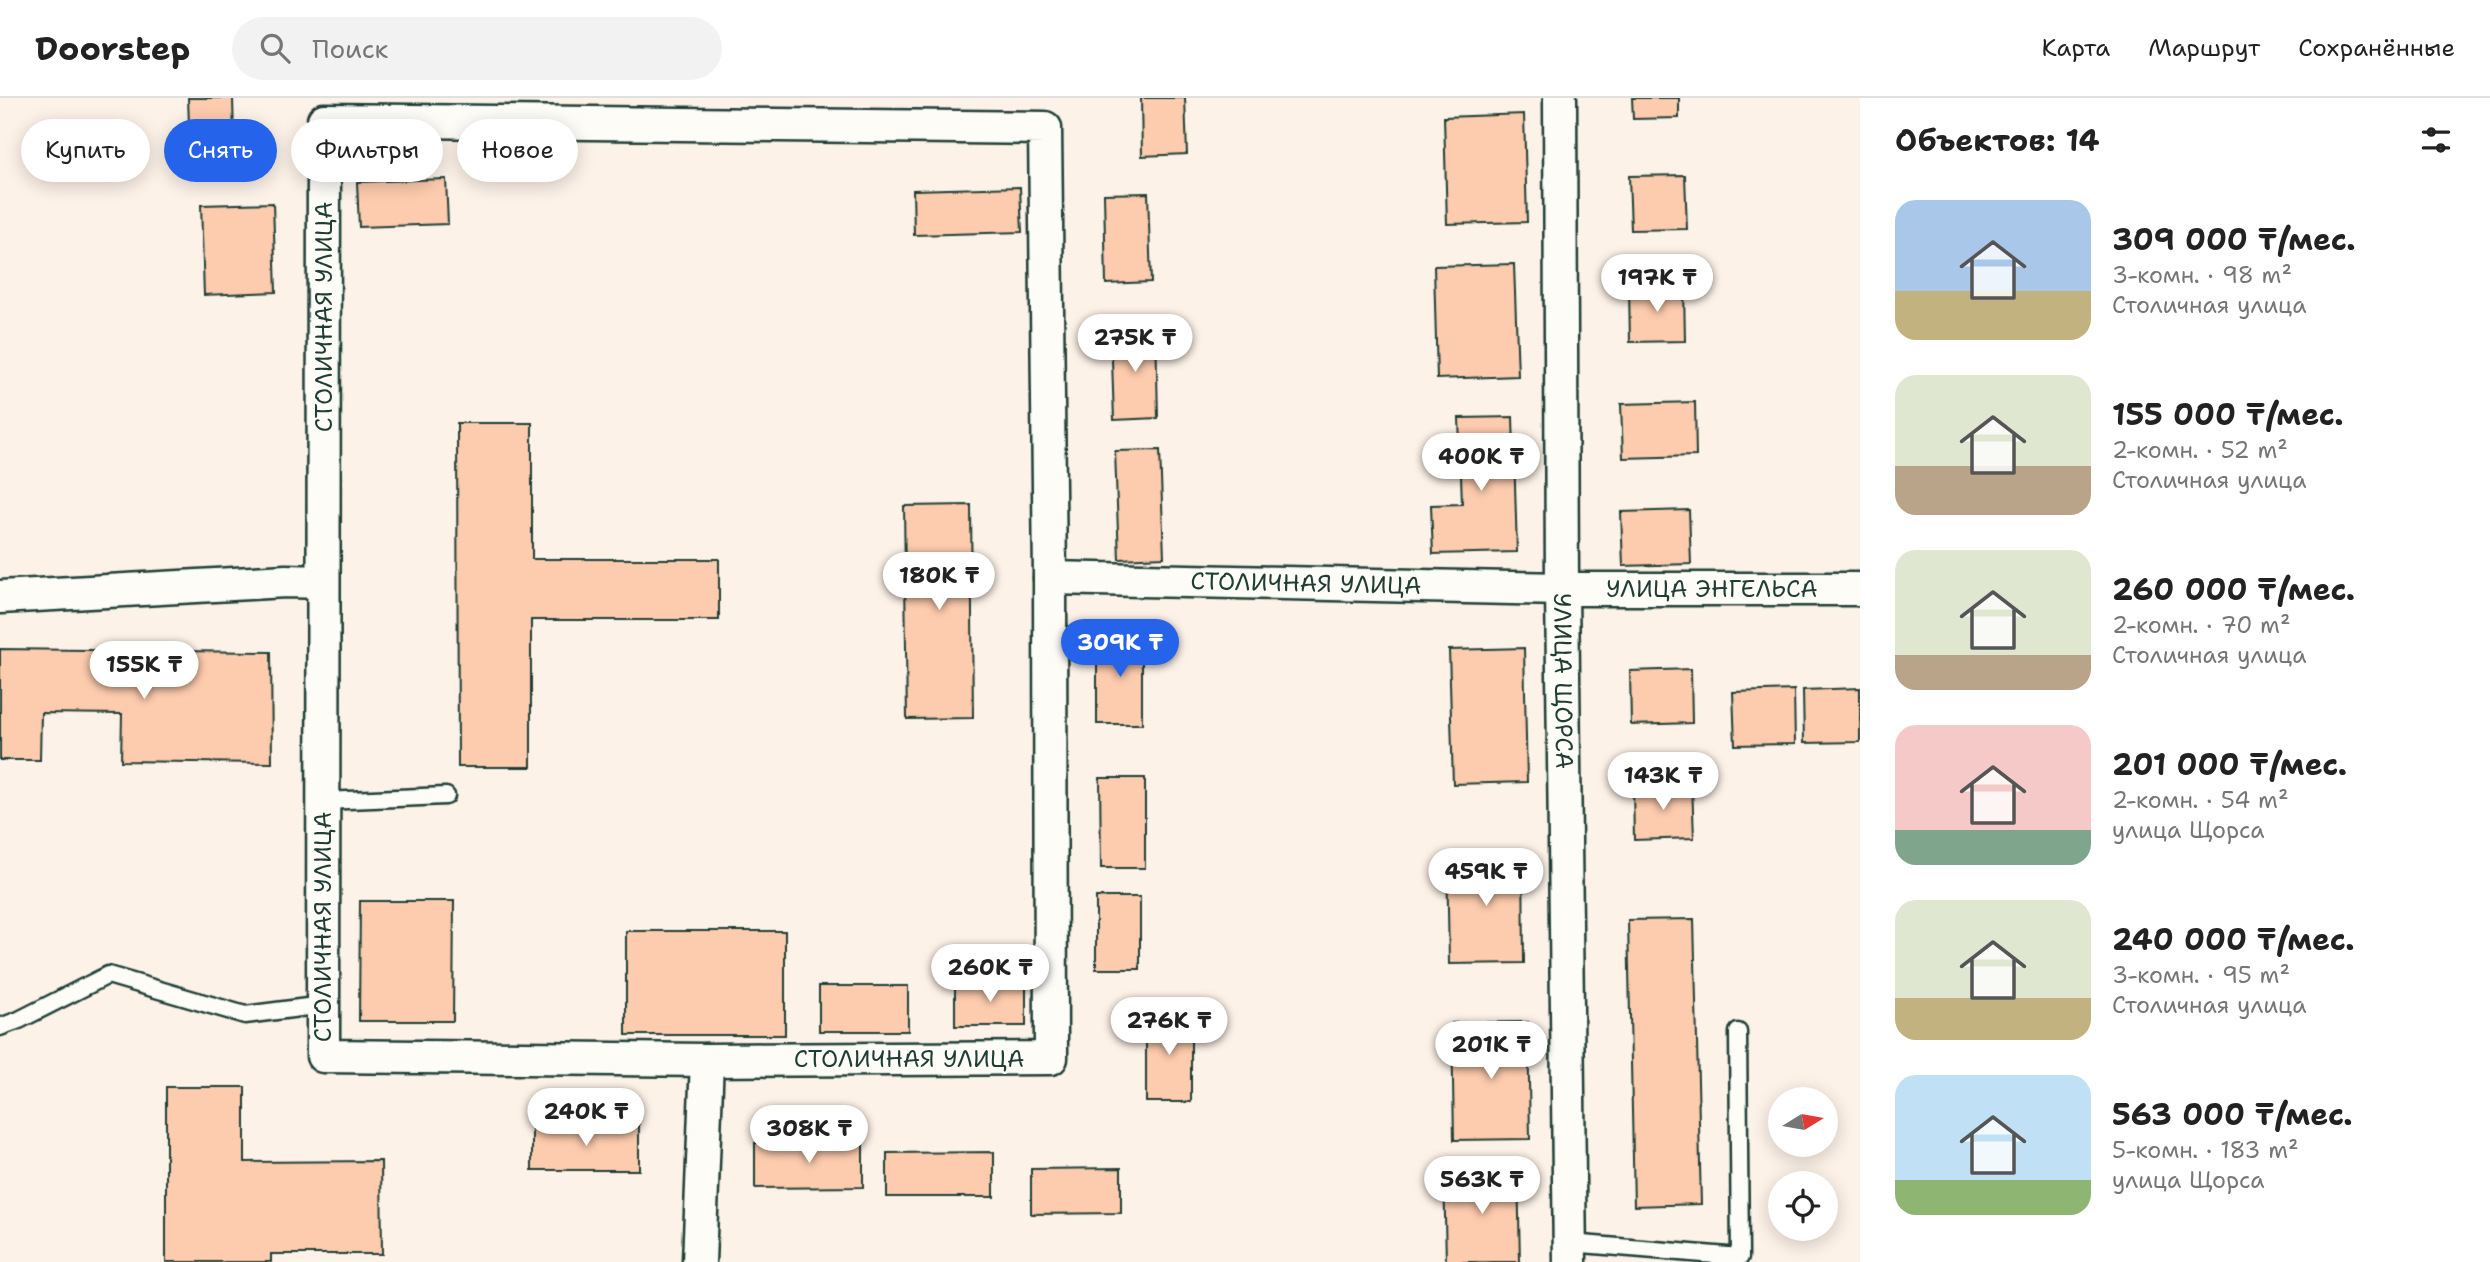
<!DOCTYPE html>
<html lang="ru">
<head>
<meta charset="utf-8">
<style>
	:root { --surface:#fff; --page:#f2f2f2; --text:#222; --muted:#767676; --line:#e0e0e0; --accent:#2563eb }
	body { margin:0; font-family:"Shantell Sans",sans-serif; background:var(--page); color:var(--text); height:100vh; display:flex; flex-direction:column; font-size:26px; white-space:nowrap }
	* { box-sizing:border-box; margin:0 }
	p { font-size:23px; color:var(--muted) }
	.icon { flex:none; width:38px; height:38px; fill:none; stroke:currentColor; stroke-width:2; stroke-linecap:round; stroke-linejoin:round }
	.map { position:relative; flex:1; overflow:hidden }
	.side { display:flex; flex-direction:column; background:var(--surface); width:630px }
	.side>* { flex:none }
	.guide { position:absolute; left:21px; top:21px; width:665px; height:63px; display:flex; gap:14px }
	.needle { width:46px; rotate:79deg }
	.buttons { position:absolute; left:1768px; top:989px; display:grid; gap:14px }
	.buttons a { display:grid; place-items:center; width:70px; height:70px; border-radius:50%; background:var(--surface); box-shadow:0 4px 18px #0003; font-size:35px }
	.price { position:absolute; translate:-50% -60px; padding:0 16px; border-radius:24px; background:#fff; color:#222; font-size:23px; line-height:46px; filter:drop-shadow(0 2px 4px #0008) }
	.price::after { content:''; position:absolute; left:50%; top:42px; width:21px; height:16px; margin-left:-10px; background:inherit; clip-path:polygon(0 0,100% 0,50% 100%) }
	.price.current { background:var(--accent); color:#fff }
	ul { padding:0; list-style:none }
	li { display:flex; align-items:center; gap:21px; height:175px; padding:0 35px }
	li span { display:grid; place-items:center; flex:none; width:196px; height:140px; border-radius:21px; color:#555 }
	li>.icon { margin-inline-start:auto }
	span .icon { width:84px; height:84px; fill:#fffc; stroke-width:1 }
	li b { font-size:30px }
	h2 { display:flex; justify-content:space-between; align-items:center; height:84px; padding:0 35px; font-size:30px }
	.chip { padding:0 24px; border-radius:32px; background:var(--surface); box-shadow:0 4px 18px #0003; font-size:24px; line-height:63px }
	.chip.current { background:var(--accent); color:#fff }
	header { display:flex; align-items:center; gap:42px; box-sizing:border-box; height:98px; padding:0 35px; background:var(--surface); border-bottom:2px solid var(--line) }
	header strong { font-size:33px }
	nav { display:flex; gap:38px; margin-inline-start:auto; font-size:24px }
	.search { width:490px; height:63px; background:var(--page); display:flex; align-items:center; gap:18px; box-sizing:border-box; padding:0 24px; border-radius:38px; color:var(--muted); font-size:26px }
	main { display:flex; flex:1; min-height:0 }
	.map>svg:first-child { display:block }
	.building { fill:#fdcbad; stroke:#1f3d34; stroke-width:2 }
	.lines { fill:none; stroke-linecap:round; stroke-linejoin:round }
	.service-casing { stroke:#1f3d34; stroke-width:21 }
	.minor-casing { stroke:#1f3d34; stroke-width:37 }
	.service { stroke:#fdfcf7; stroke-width:16 }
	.minor { stroke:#fdfcf7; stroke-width:32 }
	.labels { text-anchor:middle; stroke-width:5; stroke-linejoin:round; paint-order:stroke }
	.street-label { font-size:24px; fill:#1f3d34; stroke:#fdfcf7 }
</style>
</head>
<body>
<header>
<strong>Doorstep</strong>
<div class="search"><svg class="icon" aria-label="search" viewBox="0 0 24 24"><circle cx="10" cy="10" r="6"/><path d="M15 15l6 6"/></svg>Поиск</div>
<nav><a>Карта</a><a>Маршрут</a><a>Сохранённые</a></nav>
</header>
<main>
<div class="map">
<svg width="1860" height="1164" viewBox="0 0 1860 1164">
	<rect width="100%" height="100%" fill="#fdf2e8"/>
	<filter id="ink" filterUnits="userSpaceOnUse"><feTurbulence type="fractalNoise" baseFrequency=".0143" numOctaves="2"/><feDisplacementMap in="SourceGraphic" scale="14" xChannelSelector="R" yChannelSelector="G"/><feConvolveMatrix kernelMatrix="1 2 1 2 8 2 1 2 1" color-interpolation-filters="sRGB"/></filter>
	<g filter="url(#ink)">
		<path class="building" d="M 188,0 L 233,0 L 235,78 L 191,80 Z
			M 1141,0 L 1185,0 L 1187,56 L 1142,58 Z
			M 1632,0 L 1679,0 L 1679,20 L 1633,21 Z
			M 1524,16 L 1527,124 L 1447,126 L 1444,19 Z
			M 1685,77 L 1687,131 L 1631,132 L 1629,78 Z
			M 446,81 L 448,126 L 359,129 L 357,84 Z
			M 1020,89 L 1022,134 L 914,137 L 913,92 Z
			M 1148,95 L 1151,184 L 1106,186 L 1104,96 Z
			M 273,105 L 276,194 L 204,197 L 201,107 Z
			M 1514,166 L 1518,278 L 1437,281 L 1434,168 Z
			M 1684,189 L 1685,243 L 1630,244 L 1629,190 Z
			M 1156,230 L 1158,320 L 1114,322 L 1111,232 Z
			M 1695,304 L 1696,358 L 1623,360 L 1621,306 Z
			M 1513,319 L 1517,454 L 1433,456 L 1431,407 L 1462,406 L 1459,320 Z
			M 457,325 L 532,325 L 532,461 L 719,461 L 719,522 L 531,522 L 531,669 L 458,669 Z
			M 1160,352 L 1164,459 L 1119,461 L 1115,353 Z
			M 971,407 L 973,620 L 907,621 L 904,408 Z
			M 1689,412 L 1691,466 L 1623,468 L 1621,414 Z
			M 1097,536 L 1142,536 L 1142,626 L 1097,626 Z
			M 1524,550 L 1527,684 L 1453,686 L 1449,552 Z
			M 0,551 L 271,554 L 272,665 L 121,663 L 122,616 L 41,615 L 40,662 L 0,662 Z
			M 1691,571 L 1692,625 L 1631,627 L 1630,573 Z
			M 1860,590 L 1860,644 L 1804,645 L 1803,592 Z
			M 1794,592 L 1795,646 L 1735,647 L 1733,594 Z
			M 1100,680 L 1145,680 L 1145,770 L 1101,770 Z
			M 1692,686 L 1694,740 L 1634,742 L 1633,688 Z
			M 1523,754 L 1524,865 L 1449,866 L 1447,755 Z
			M 1096,799 L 1140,799 L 1140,871 L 1096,871 Z
			M 360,803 L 454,803 L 453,923 L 359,923 Z
			M 1694,821 L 1701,1106 L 1634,1108 L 1628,822 Z
			M 626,833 L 785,833 L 785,937 L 626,937 Z
			M 955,883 L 1026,883 L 1026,928 L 955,928 Z
			M 819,888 L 908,888 L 908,933 L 819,933 Z
			M 1191,914 L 1191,1004 L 1146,1004 L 1146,915 Z
			M 1528,924 L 1530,1041 L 1454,1042 L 1452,925 Z
			M 166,989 L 245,989 L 245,1064 L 381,1063 L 382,1156 L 271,1156 L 271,1164 L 166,1164 Z
			M 532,1027 L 639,1027 L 639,1072 L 532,1072 Z
			M 863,1044 L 863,1089 L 755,1090 L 755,1045 Z
			M 994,1054 L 994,1099 L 887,1099 L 887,1055 Z
			M 1121,1070 L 1121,1115 L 1031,1116 L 1031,1071 Z
			M 1518,1071 L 1520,1164 L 1446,1164 L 1444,1073 Z"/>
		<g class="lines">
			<g class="service-casing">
				<path id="service" d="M 323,703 L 446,698
					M 0,929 L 19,922 L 108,877 L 245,917 L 323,907
					M 1570,1145 L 1740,1159 L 1738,934"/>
			</g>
			<g class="minor-casing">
				<g id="minor">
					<path id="s1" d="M 1560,0 L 1562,491 L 1570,1164"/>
					<path d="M 324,22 L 1045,30 L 1050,480 L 1051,960 L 707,962 L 323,958 Z"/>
					<path id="s2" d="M 1050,480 L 1562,491 L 1860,491"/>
					<path d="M 0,499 L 286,483 L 323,484"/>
					<path d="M 699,1164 L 707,962"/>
				</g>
			</g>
			<use href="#service" class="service"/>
			<use href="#minor" class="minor"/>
		</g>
	</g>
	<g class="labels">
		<g class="street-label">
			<text transform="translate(324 219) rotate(-90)" y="8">СТОЛИЧНАЯ УЛИЦА</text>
			<text dy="8" stroke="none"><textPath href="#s2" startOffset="256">СТОЛИЧНАЯ УЛИЦА</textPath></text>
			<text dy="8" stroke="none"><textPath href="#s2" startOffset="662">УЛИЦА ЭНГЕЛЬСА</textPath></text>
			<text dy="8" stroke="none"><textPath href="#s1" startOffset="583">УЛИЦА ЩОРСА</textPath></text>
			<text transform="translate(323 829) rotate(-90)" y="8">СТОЛИЧНАЯ УЛИЦА</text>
			<text x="909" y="969">СТОЛИЧНАЯ УЛИЦА</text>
		</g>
	</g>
</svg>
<div class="buttons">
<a><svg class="needle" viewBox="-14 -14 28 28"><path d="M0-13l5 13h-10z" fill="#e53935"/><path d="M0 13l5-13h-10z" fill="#767676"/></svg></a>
<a><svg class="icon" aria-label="locate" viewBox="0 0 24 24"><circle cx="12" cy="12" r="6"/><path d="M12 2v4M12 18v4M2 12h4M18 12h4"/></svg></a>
</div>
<b class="price" style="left:1657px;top:216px">197K ₸</b>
<b class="price" style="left:1135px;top:276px">275K ₸</b>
<b class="price" style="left:1481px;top:395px">400K ₸</b>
<b class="price" style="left:939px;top:514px">180K ₸</b>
<b class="price current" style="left:1120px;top:581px">309K ₸</b>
<b class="price" style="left:144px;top:603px">155K ₸</b>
<b class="price" style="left:1663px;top:714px">143K ₸</b>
<b class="price" style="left:1486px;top:810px">459K ₸</b>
<b class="price" style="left:990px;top:906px">260K ₸</b>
<b class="price" style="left:1169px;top:959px">276K ₸</b>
<b class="price" style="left:1491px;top:983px">201K ₸</b>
<b class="price" style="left:586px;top:1050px">240K ₸</b>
<b class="price" style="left:809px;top:1067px">308K ₸</b>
<b class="price" style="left:1482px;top:1118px">563K ₸</b>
<div class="guide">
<a class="chip">Купить</a>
<a class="chip current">Снять</a>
<a class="chip">Фильтры</a>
<a class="chip">Новое</a>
</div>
</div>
<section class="side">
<h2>Объектов: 14<svg class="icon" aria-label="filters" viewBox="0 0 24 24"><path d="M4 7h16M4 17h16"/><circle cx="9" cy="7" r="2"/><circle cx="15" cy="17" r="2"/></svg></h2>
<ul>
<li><span style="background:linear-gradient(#a9c7e8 65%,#c2b280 0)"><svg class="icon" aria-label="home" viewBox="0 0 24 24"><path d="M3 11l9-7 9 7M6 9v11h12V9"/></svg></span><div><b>309 000 ₸/мес.</b><p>3-комн. · 98 m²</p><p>Столичная улица</p></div></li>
<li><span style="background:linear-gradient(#dfe7d0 65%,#b9a48a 0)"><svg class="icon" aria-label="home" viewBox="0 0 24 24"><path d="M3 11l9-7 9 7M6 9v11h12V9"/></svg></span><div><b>155 000 ₸/мес.</b><p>2-комн. · 52 m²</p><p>Столичная улица</p></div></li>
<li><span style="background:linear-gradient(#dfe7d0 75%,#b9a48a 0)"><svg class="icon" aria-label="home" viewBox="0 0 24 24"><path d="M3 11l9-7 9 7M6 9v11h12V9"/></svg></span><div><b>260 000 ₸/мес.</b><p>2-комн. · 70 m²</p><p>Столичная улица</p></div></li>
<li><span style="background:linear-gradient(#f6c9c9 75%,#7fa58c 0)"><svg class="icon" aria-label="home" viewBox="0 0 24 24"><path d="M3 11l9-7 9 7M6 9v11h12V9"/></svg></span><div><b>201 000 ₸/мес.</b><p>2-комн. · 54 m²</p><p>улица Щорса</p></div></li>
<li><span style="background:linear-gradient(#dfe7d0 70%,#c2b280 0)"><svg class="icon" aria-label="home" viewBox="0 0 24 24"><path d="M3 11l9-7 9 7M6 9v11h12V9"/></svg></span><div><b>240 000 ₸/мес.</b><p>3-комн. · 95 m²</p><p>Столичная улица</p></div></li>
<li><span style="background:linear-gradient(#bfe0f5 75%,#8fb573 0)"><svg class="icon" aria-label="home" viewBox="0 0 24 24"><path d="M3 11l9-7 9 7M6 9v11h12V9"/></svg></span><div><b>563 000 ₸/мес.</b><p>5-комн. · 183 m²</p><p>улица Щорса</p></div></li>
</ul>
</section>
</main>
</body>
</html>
